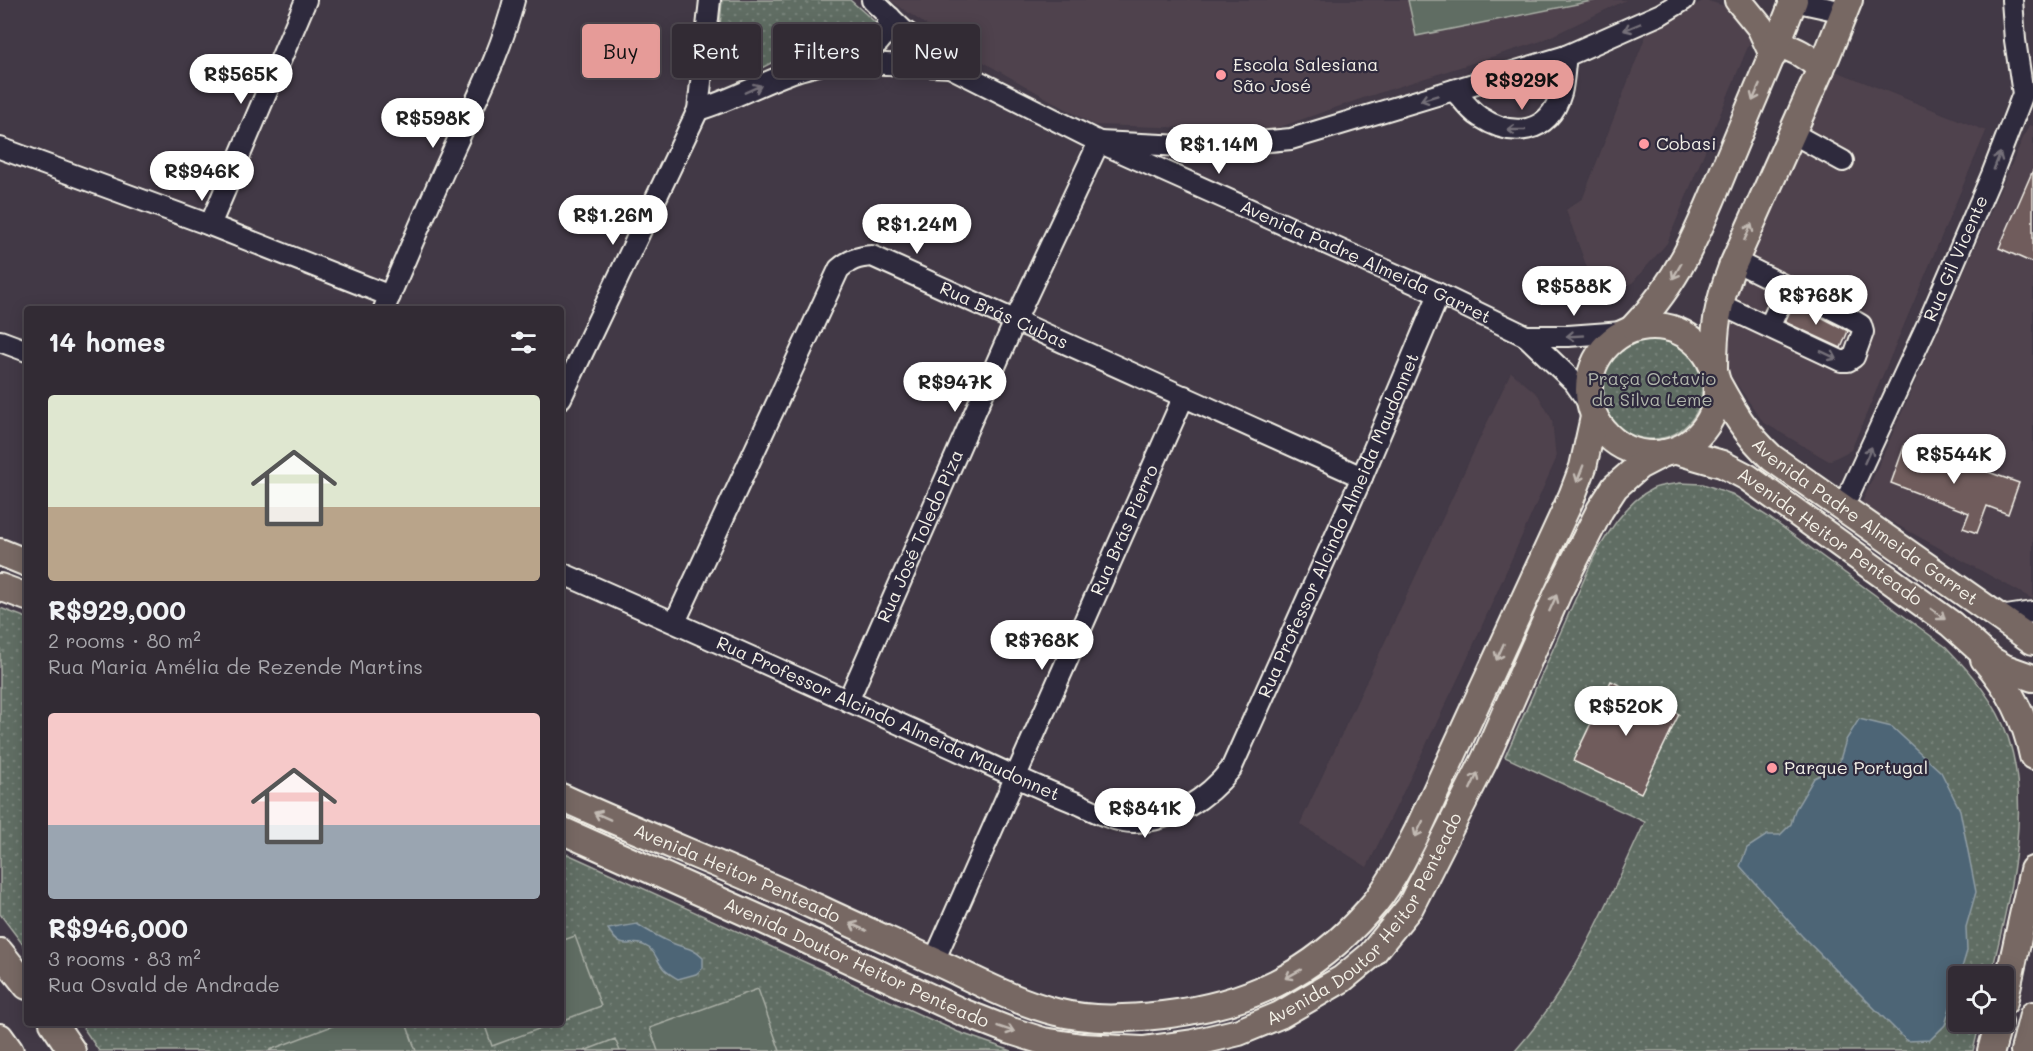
<!DOCTYPE html>
<html lang="en">
<head>
<meta charset="utf-8">
<style>
	:root { --surface:#322b34; --page:#3a333c; --text:#f1f3f6; --muted:#a8a7ac; --line:#4d474f; --accent:#e69b98 }
	body { margin:0; font-family:Mali,sans-serif; background:var(--page); color:var(--text); height:100vh; display:flex; flex-direction:column; font-size:22px; white-space:nowrap }
	* { box-sizing:border-box; margin:0 }
	p { font-size:20px; color:var(--muted) }
	.icon { flex:none; width:33px; height:33px; fill:none; stroke:currentColor; stroke-width:2; stroke-linecap:round; stroke-linejoin:round }
	.map { position:relative; flex:1; overflow:hidden }
	.side { position:absolute; left:24px; top:306px; width:540px; height:720px; display:flex; flex-direction:column; background:var(--surface); border-radius:6px; box-shadow:0 3px 15px #0003,0 0 0 2px var(--line) }
	.side>* { flex:none }
	.hud { position:absolute; left:582px; top:24px; width:570px; height:54px; display:flex; gap:12px }
	.tools { position:absolute; left:1948px; top:966px; display:grid; gap:12px }
	.tools a { display:grid; place-items:center; width:66px; height:66px; border-radius:6px; background:var(--surface); box-shadow:0 3px 15px #0003,0 0 0 2px var(--line); font-size:30px }
	.price { position:absolute; translate:-50% -51px; padding:0 14px; border-radius:21px; background:#fff; color:#222; font-size:20px; line-height:39px; filter:drop-shadow(0 2px 3px #0008) }
	.price::after { content:''; position:absolute; left:50%; top:36px; width:18px; height:14px; margin-left:-9px; background:inherit; clip-path:polygon(0 0,100% 0,50% 100%) }
	.price.on { background:var(--accent); color:#111 }
	ul { padding:0; list-style:none }
	li { display:grid; align-content:center; gap:12px; height:318px; padding:0 24px }
	li span { display:grid; place-items:center; height:186px; border-radius:6px; color:#555 }
	li>.icon { margin-inline-start:auto }
	span .icon { width:108px; height:108px; fill:#fffc; stroke-width:1 }
	li b { font-size:26px }
	h2 { display:flex; justify-content:space-between; align-items:center; height:72px; padding:0 24px; font-size:26px }
	.pill { padding:0 21px; border-radius:6px; background:var(--surface); box-shadow:0 3px 15px #0003,0 0 0 2px var(--line); font-size:21px; line-height:54px }
	.pill.on { background:var(--accent); color:#111 }
	.map>svg:first-child { display:block }
	.built { fill:#50434d }
	.grass { fill:url(#grass-dots); stroke:#aaafa6; stroke-width:1.5 }
	.pitch { fill:#606d63; stroke:#aaafa6; stroke-width:1.5 }
	.water { fill:#4d6576; stroke:#909da4; stroke-width:1.5 }
	.building { fill:#6f5b5c; stroke:#f4f1e8; stroke-width:1.5 }
	.lines { fill:none; stroke-linecap:round; stroke-linejoin:round }
	.minor-casing { stroke:#f4f1e8; stroke-width:24 }
	.major-casing { stroke:#f4f1e8; stroke-width:30 }
	.minor { stroke:#2f2a3d; stroke-width:20 }
	.major { stroke:#776864; stroke-width:26 }
	.oneway { stroke:#747079 }
	.oneway2 { stroke:#c2bab3 }
	.poi-dot { fill:#ff9aa2; stroke:#2f2a3d; stroke-width:2 }
	.labels { text-anchor:middle; stroke-width:4.5; stroke-linejoin:round; paint-order:stroke }
	.poi-label { font-size:18px; fill:#f4f1e8; stroke:#2f2a3d; text-anchor:start }
	.street-label { font-size:18px; fill:#f4f1e8; stroke:#2f2a3d }
	.park-label { font-size:18px; fill:#b1b6ac; stroke:#2f2a3d }
</style>
</head>
<body>
<div class="map">
<svg width="2033" height="1051" viewBox="0 0 2033 1051">
	<defs>
		<pattern id="grass-dots" width="8" height="8" patternUnits="userSpaceOnUse" patternTransform="scale(1.5)"><rect width="8" height="8" fill="#606d63"/><path d="M2 2h.1M6 6h.1" fill="none" stroke="#778279" stroke-width="1.8" stroke-linecap="round"/></pattern>
	</defs>
	<rect width="100%" height="100%" fill="#423946"/>
	<filter id="ink" filterUnits="userSpaceOnUse"><feTurbulence type="fractalNoise" baseFrequency=".0167" numOctaves="2"/><feDisplacementMap in="SourceGraphic" scale="12" xChannelSelector="R" yChannelSelector="G"/><feConvolveMatrix kernelMatrix="1 2 1 2 8 2 1 2 1" color-interpolation-filters="sRGB"/></filter>
	<g filter="url(#ink)">
		<path class="built" d="M 890,0 L 1626,0 L 1541,41 L 1366,97 L 1271,130 L 1094,125 L 966,52 Z
			M 1705,0 L 1737,10 L 1751,39 L 1667,243 L 1632,283 L 1597,295 L 1566,210 L 1583,198 L 1648,30 Z
			M 1833,70 L 1986,131 L 1851,450 L 1829,461 L 1763,422 L 1725,367 L 1736,289 Z
			M 2029,125 L 2033,126 L 2033,599 L 1861,505 Z
			M 1511,372 L 1538,395 L 1552,420 L 1556,459 L 1463,668 L 1367,867 L 1300,824 Z"/>
		<path class="grass" d="M 722,0 L 850,0 L 875,22 L 875,29 L 872,39 L 865,44 L 828,47 L 777,60 L 748,75 L 738,76 L 723,67 L 718,54 Z
			M1602 389a50 50 0 1 1 100 0a50 50 0 1 1-100 0Z
			M 1680,483 L 1703,484 L 1732,494 L 1767,516 L 1946,647 C 1971,673 1996,702 2008,737 C 2033,812 2008,901 1991,976 L 1959,976 L 1959,1022 L 1980,1022 L 1973,1051 L 1515,1051 C 1574,985 1608,901 1645,822 L 1505,757 L 1594,557 C 1608,533 1626,502 1652,489 C 1660,485 1671,485 1680,483 Z
			M 0,608 L 27,618 L 27,950 L 0,914 Z
			M 561,851 L 958,1032 L 1012,1051 L 99,1051 L 80,1023 L 561,1023 Z"/>
		<path class="pitch" d="M 1408,0 L 1597,0 L 1416,36 Z
			M 575,936 L 601,1006 L 561,1021 L 561,941 Z
			M 758,989 L 780,1051 L 658,1051 L 650,1028 Z
			M 340,1023 L 406,1023 L 416,1051 L 267,1051 Z
			M 484,1023 L 555,1023 L 492,1046 Z
			M 615,1039 L 620,1051 L 584,1051 Z"/>
		<path class="water" d="M 1859,719 L 1892,727 L 1941,772 L 1960,810 L 1976,892 L 1966,927 L 1967,951 L 1945,1025 L 1930,1040 L 1907,1041 L 1802,936 L 1740,866 L 1747,848 L 1767,835 L 1780,835 L 1791,824 L 1795,810 L 1814,778 L 1838,766 L 1846,740 Z
			M 637,924 C 648,931 660,938 672,943 C 686,949 692,947 703,958 L 703,968 L 696,974 L 678,979 C 673,976 667,973 663,968 C 657,961 656,953 649,948 C 630,935 625,957 608,929 Z"/>
		<path class="building" d="M 2033,170 L 2033,263 L 1999,248 Z
			M 1794,303 L 1848,331 L 1841,348 L 1785,322 Z
			M 1905,444 L 1968,468 L 1969,465 L 2019,483 L 2008,514 L 1987,506 L 1977,533 L 1963,528 L 1969,513 L 1891,483 Z
			M 1611,681 L 1679,714 L 1641,793 L 1573,761 Z"/>
		<g class="lines">
			<g class="minor-casing">
				<g id="minor">
					<path id="s1" d="M 872,0 L 902,29 L 950,67 L 1099,142 L 1439,294 L 1526,336 L 1568,336 L 1623,332"/>
					<path d="M 1789,0 L 1844,12"/>
					<path d="M 843,62 L 950,67"/>
					<path d="M 1454,90 C 1462,99 1470,111 1480,117 C 1512,138 1549,135 1561,93 C 1564,81 1564,68 1566,56"/>
					<path d="M 698,110 C 732,100 763,82 796,71 C 816,64 864,57 879,42 C 885,36 887,25 890,17"/>
					<path d="M 1792,133 L 1843,161"/>
					<path d="M 0,148 L 210,225 L 390,296"/>
					<path d="M 210,225 L 306,0"/>
					<path d="M 1719,304 L 1841,361 L 1848,361 L 1854,357 L 1863,332 L 1861,325 L 1846,316 L 1735,261"/>
					<path d="M 384,309 C 408,253 432,196 458,140 C 479,94 502,49 514,0"/>
					<path d="M 1769,327 L 1788,287"/>
					<path d="M 1526,336 L 1574,382 L 1590,405"/>
					<path d="M 0,341 L 27,351"/>
					<path d="M 561,398 L 698,110 L 710,0"/>
					<path id="s2" d="M 1843,507 L 1928,323 L 1991,177 L 2023,94 L 2015,40 L 2012,0"/>
					<path id="s3" d="M 561,573 C 700,633 837,696 975,758 C 1009,774 1044,790 1079,804 C 1096,812 1115,822 1134,822 C 1173,821 1207,799 1231,769 L 1362,477 L 1439,294"/>
					<path d="M 1995,613 L 2006,616 L 2033,612"/>
					<path id="s4" d="M 675,622 L 839,269 C 849,260 858,257 872,256 L 1362,477"/>
					<path id="s5" d="M 848,701 L 1015,321 L 1099,142 L 1204,147 L 1291,139 L 1566,56 L 1661,14 L 1684,0"/>
					<path id="s6" d="M 934,961 L 1184,396"/>
				</g>
			</g>
			<g class="major-casing">
				<g id="major">
					<path d="M 1738,0 L 1760,27 L 1773,55"/>
					<path d="M 1777,43 C 1795,50 1807,55 1821,69"/>
					<circle cx="1653" cy="390" r="64"/>
					<path d="M 1634,327 C 1685,275 1705,214 1733,148 C 1753,99 1775,50 1794,0"/>
					<path d="M 1714,368 C 1714,327 1717,306 1732,267 L 1827,55 L 1849,0"/>
					<path id="s7" d="M 1717,382 C 1734,413 1746,434 1772,458 L 2033,641"/>
					<path id="s8" d="M 1677,451 L 1722,464 L 1747,477 L 1926,606 L 1951,624 L 1991,660 L 2005,668 L 2033,678"/>
					<path d="M 0,552 L 27,563"/>
					<path d="M 0,587 L 27,597"/>
					<path d="M 1984,659 C 2009,687 2026,720 2033,756"/>
					<path id="s9" d="M 561,797 C 646,836 733,869 818,908 C 856,926 895,943 934,961 C 974,979 1013,1001 1056,1012 C 1092,1021 1127,1019 1163,1015 C 1247,1005 1312,975 1368,911 C 1389,888 1403,859 1417,832 L 1572,496 L 1583,467 L 1594,417"/>
					<path id="s10" d="M 561,830 L 763,920 L 962,1012 L 1008,1030 L 1043,1041 L 1082,1047 L 1143,1050 L 1193,1043 L 1239,1032 L 1280,1015 L 1342,979 L 1371,955 L 1410,907 L 1485,759 L 1558,593 L 1600,510 L 1615,487 L 1639,466 L 1664,453"/>
					<path d="M 0,952 L 27,986"/>
					<path d="M 2004,1002 L 2033,870"/>
					<path d="M 53,1023 L 72,1051"/>
					<path d="M 0,1037 L 10,1051"/>
					<path d="M 1991,1051 L 1999,1022"/>
					<path d="M 2024,1051 L 2033,1015"/>
				</g>
			</g>
			<use href="#minor" class="minor"/>
			<use href="#major" class="major"/>
		</g>
		<defs><path id="oneway-shaft" d="M-6 0H5M1.5-3L5.5 0L1.5 3" fill="none" stroke-width="1.6" stroke-linecap="round" stroke-linejoin="round" transform="scale(1.5)"/></defs>
		<g class="oneway">
			<use href="#oneway-shaft" transform="translate(1632 27) rotate(157)"/>
			<use href="#oneway-shaft" transform="translate(753 89) rotate(-24)"/>
			<use href="#oneway-shaft" transform="translate(1429 98) rotate(163)"/>
			<use href="#oneway-shaft" transform="translate(1516 130) rotate(180)"/>
			<use href="#oneway-shaft" transform="translate(1997 161) rotate(-69)"/>
			<use href="#oneway-shaft" transform="translate(1575 336) rotate(177)"/>
			<use href="#oneway-shaft" transform="translate(1829 355) rotate(25)"/>
			<use href="#oneway-shaft" transform="translate(1868 455) rotate(-66)"/>
		</g>
		<g class="oneway2">
			<use href="#oneway-shaft" transform="translate(1756 93) rotate(114)"/>
			<use href="#oneway-shaft" transform="translate(1748 232) rotate(-66)"/>
			<use href="#oneway-shaft" transform="translate(1677 271) rotate(120)"/>
			<use href="#oneway-shaft" transform="translate(1580 474) rotate(111)"/>
			<use href="#oneway-shaft" transform="translate(1553 603) rotate(-66)"/>
			<use href="#oneway-shaft" transform="translate(1938 614) rotate(37)"/>
			<use href="#oneway-shaft" transform="translate(1500 652) rotate(114)"/>
			<use href="#oneway-shaft" transform="translate(1474 781) rotate(-65)"/>
			<use href="#oneway-shaft" transform="translate(602 816) rotate(-156)"/>
			<use href="#oneway-shaft" transform="translate(1419 829) rotate(116)"/>
			<use href="#oneway-shaft" transform="translate(858 927) rotate(-156)"/>
			<use href="#oneway-shaft" transform="translate(1293 974) rotate(151)"/>
			<use href="#oneway-shaft" transform="translate(1006 1029) rotate(19)"/>
		</g>
	</g>
	<g class="poi-dot">
		<circle cx="1221" cy="75" r="6"/>
		<circle cx="1644" cy="144" r="6"/>
		<circle cx="1772" cy="768" r="6"/>
	</g>
	<g class="labels">
		<g class="poi-label">
			<text x="1233" y="71">Escola Salesiana<tspan x="1233" dy="21">São José</tspan></text>
			<text x="1656" y="150">Cobasi</text>
			<text x="1784" y="774">Parque Portugal</text>
		</g>
		<g class="street-label">
			<text dy="6" stroke="none"><textPath href="#s2" startOffset="273">Rua Gil Vicente</textPath></text>
			<text dy="6" stroke="none"><textPath href="#s1" startOffset="562">Avenida Padre Almeida Garret</textPath></text>
			<text dy="6" stroke="none"><textPath href="#s4" startOffset="570">Rua Brás Cubas</textPath></text>
			<text dy="6" stroke="none"><textPath href="#s7" startOffset="207">Avenida Padre Almeida Garret</textPath></text>
			<text dy="6" stroke="none"><textPath href="#s3" startOffset="1006">Rua Professor Alcindo Almeida Maudonnet</textPath></text>
			<text dy="6" stroke="none"><textPath href="#s6" startOffset="471">Rua Brás Pierro</textPath></text>
			<text dy="6" stroke="none"><textPath href="#s5" startOffset="180">Rua José Toledo Piza</textPath></text>
			<text dy="6" stroke="none"><textPath href="#s8" startOffset="177">Avenida Heitor Penteado</textPath></text>
			<text dy="6" stroke="none"><textPath href="#s3" startOffset="358">Rua Professor Alcindo Almeida Maudonnet</textPath></text>
			<text dy="6" stroke="none"><textPath href="#s9" startOffset="192">Avenida Heitor Penteado</textPath></text>
			<text dy="6" stroke="none"><textPath href="#s10" startOffset="900">Avenida Doutor Heitor Penteado</textPath></text>
			<text dy="6" stroke="none"><textPath href="#s10" startOffset="324">Avenida Doutor Heitor Penteado</textPath></text>
		</g>
		<g class="park-label">
			<text x="1652" y="385">Praça Octavio<tspan x="1652" dy="21">da Silva Leme</tspan></text>
		</g>
	</g>
</svg>
<div class="tools">
<a><svg class="icon" aria-label="locate" viewBox="0 0 24 24"><circle cx="12" cy="12" r="6"/><path d="M12 2v4M12 18v4M2 12h4M18 12h4"/></svg></a>
</div>
<b class="price" style="left:241px;top:105px">R$565K</b>
<b class="price on" style="left:1522px;top:111px">R$929K</b>
<b class="price" style="left:433px;top:149px">R$598K</b>
<b class="price" style="left:1219px;top:175px">R$1.14M</b>
<b class="price" style="left:202px;top:202px">R$946K</b>
<b class="price" style="left:613px;top:246px">R$1.26M</b>
<b class="price" style="left:917px;top:255px">R$1.24M</b>
<b class="price" style="left:1574px;top:317px">R$588K</b>
<b class="price" style="left:1816px;top:326px">R$768K</b>
<b class="price" style="left:955px;top:413px">R$947K</b>
<b class="price" style="left:1954px;top:485px">R$544K</b>
<b class="price" style="left:1042px;top:671px">R$768K</b>
<b class="price" style="left:1626px;top:737px">R$520K</b>
<b class="price" style="left:1145px;top:839px">R$841K</b>
<div class="hud">
<a class="pill on">Buy</a>
<a class="pill">Rent</a>
<a class="pill">Filters</a>
<a class="pill">New</a>
</div>
<section class="side">
<h2>14 homes<svg class="icon" aria-label="filters" viewBox="0 0 24 24"><path d="M4 7h16M4 17h16"/><circle cx="9" cy="7" r="2"/><circle cx="15" cy="17" r="2"/></svg></h2>
<ul>
<li><span style="background:linear-gradient(#dfe7d0 60%,#b9a48a 0)"><svg class="icon" aria-label="home" viewBox="0 0 24 24"><path d="M3 11l9-7 9 7M6 9v11h12V9"/></svg></span><div><b>R$929,000</b><p>2 rooms · 80 m²</p><p>Rua Maria Amélia de Rezende Martins</p></div></li>
<li><span style="background:linear-gradient(#f6c9c9 60%,#9aa5b1 0)"><svg class="icon" aria-label="home" viewBox="0 0 24 24"><path d="M3 11l9-7 9 7M6 9v11h12V9"/></svg></span><div><b>R$946,000</b><p>3 rooms · 83 m²</p><p>Rua Osvald de Andrade</p></div></li>
</ul>
</section>
</div>
</body>
</html>
